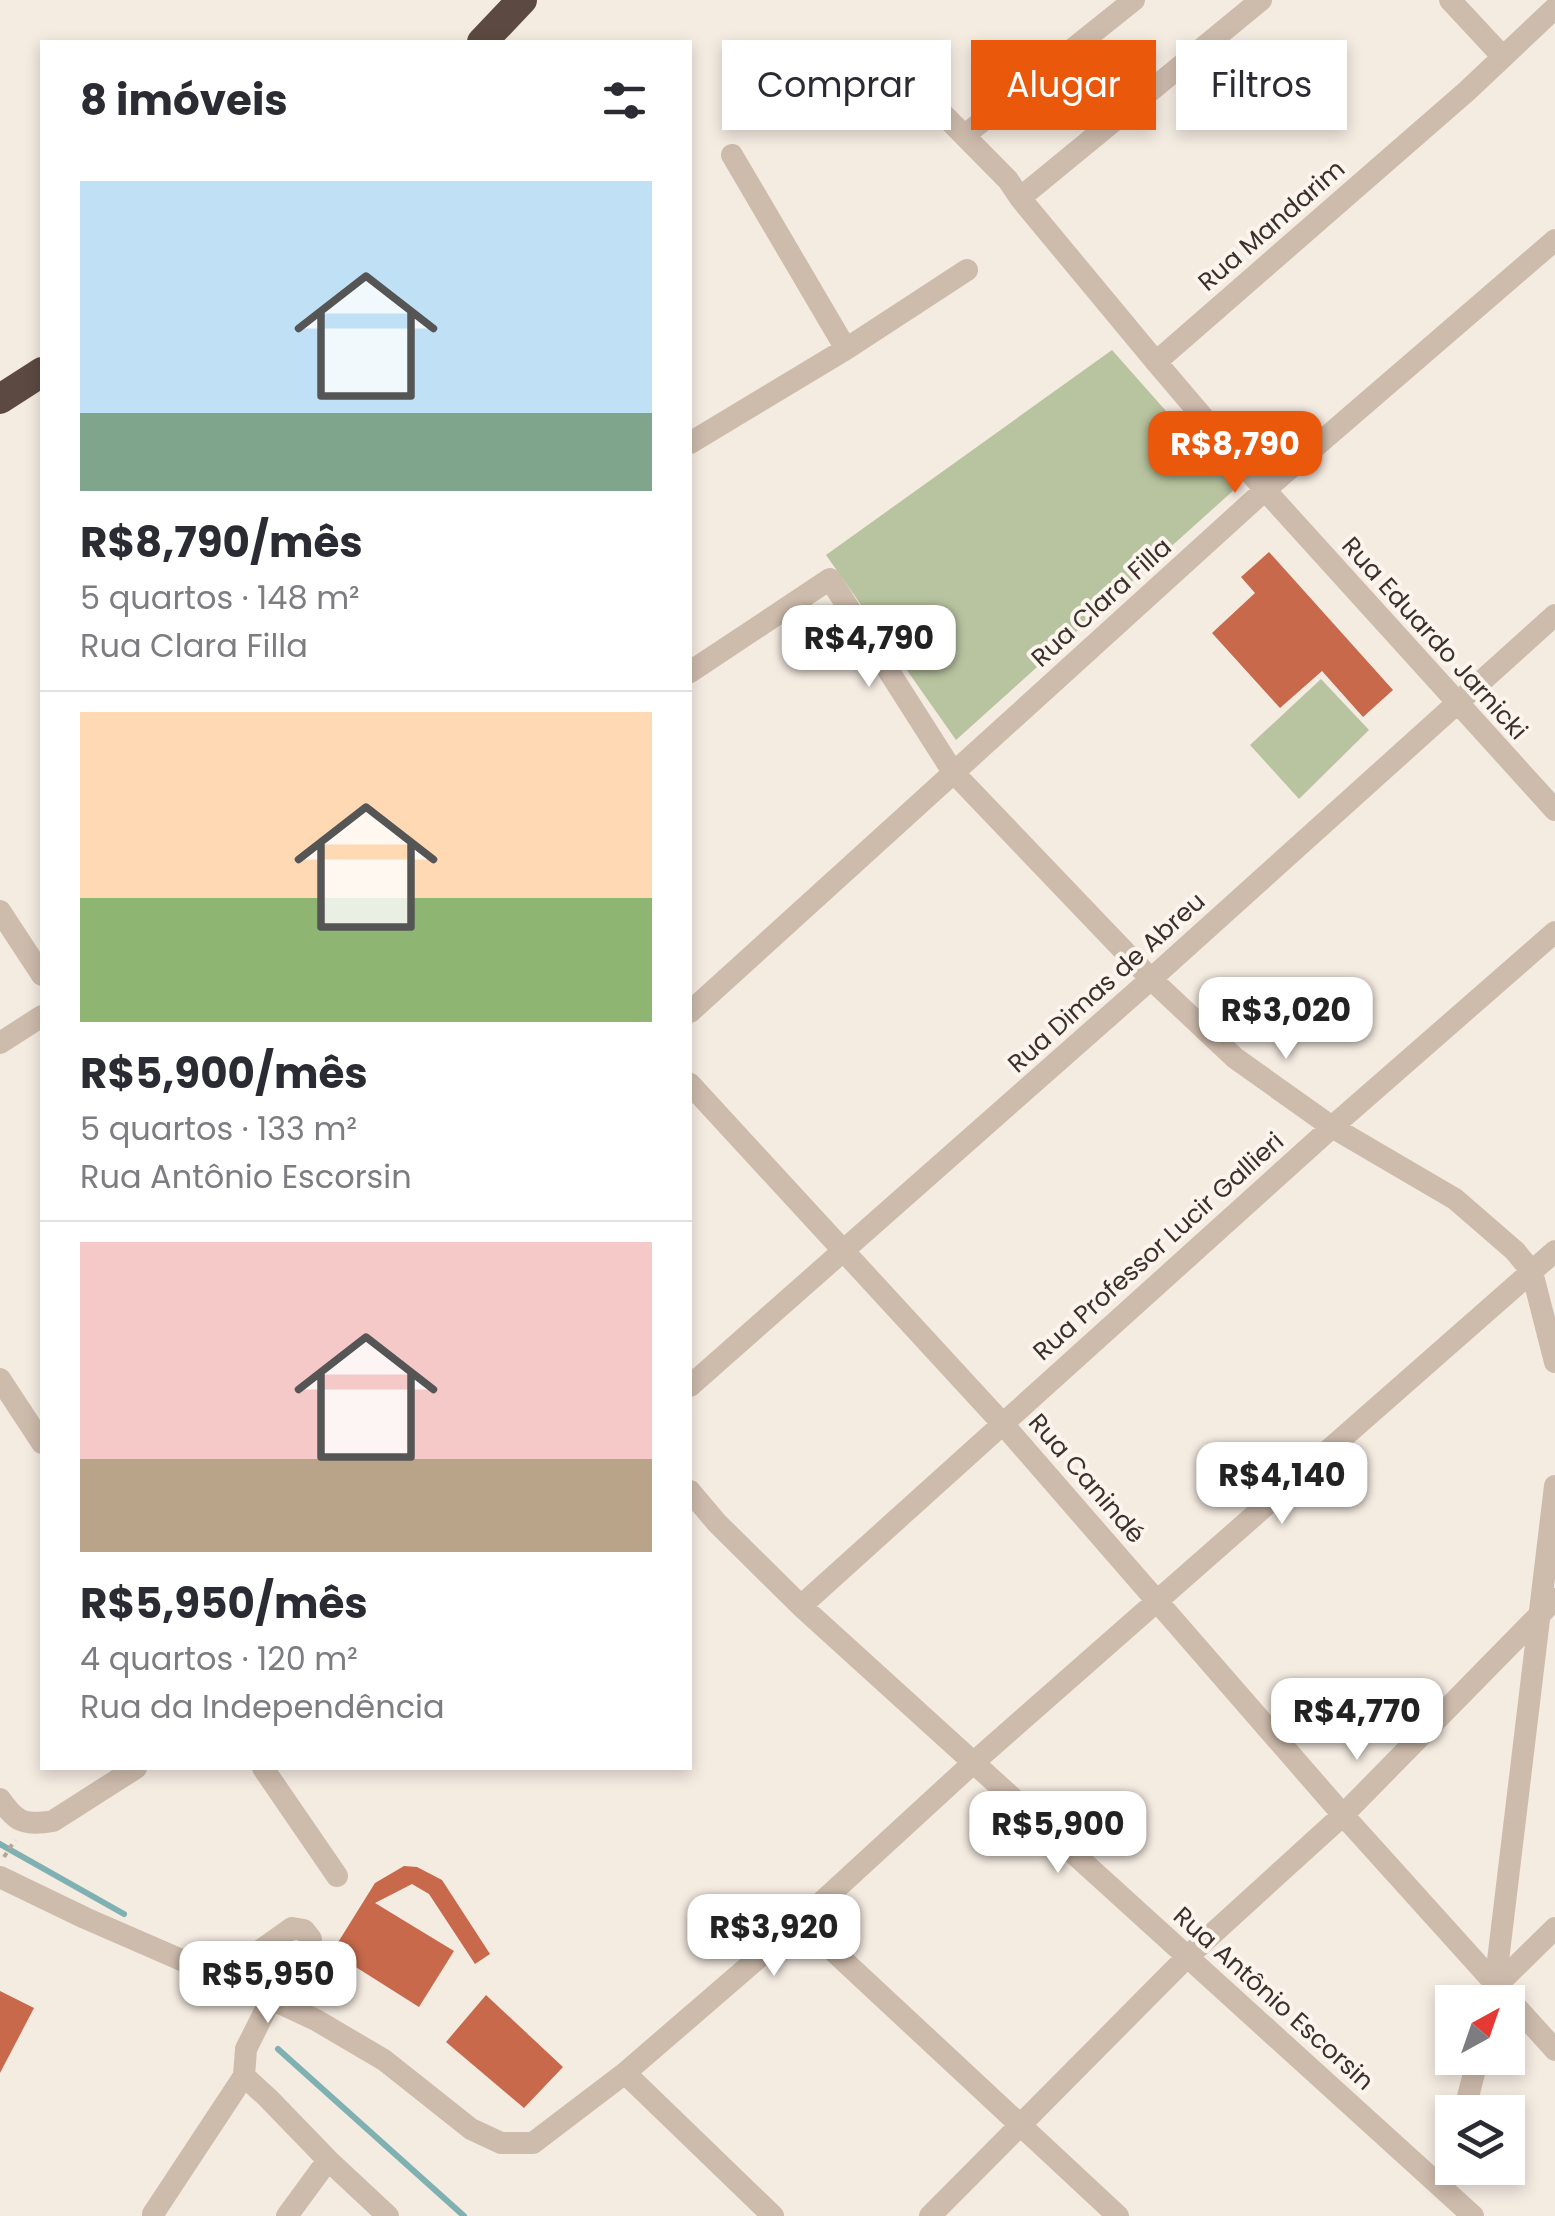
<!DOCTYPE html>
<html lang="pt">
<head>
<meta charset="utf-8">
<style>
	:root { --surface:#fff; --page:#f7f7f7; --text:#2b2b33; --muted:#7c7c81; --line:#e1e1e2; --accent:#ea580c }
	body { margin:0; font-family:Poppins,sans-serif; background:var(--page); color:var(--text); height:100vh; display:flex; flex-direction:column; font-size:38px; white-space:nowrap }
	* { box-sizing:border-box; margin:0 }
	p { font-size:32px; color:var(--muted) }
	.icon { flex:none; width:55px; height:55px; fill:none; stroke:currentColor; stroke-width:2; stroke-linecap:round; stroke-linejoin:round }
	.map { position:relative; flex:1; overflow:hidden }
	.drawer { position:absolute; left:40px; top:40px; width:652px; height:1730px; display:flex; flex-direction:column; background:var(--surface); border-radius:0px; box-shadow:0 5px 15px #0003 }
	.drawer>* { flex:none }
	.guide { position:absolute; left:722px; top:40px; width:682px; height:90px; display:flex; gap:20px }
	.needle { width:65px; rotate:40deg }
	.tools { position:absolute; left:1435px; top:1985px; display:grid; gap:20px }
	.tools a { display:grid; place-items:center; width:90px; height:90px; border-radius:0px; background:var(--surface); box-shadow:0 5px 15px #0003; font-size:50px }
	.price { position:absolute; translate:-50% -85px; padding:0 22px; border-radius:20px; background:#fff; color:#222; font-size:32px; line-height:65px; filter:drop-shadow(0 2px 5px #0008) }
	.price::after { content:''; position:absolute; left:50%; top:60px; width:30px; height:22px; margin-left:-15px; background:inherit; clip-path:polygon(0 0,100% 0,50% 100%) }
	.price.on { background:var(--accent); color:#fff }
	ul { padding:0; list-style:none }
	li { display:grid; align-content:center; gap:20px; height:530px; padding:0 40px }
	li+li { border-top:2px solid var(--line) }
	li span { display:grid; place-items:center; height:310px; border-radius:0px; color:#555 }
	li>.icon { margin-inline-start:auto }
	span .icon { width:180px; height:180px; fill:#fffc; stroke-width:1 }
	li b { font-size:42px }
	h2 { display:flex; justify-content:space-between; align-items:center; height:120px; padding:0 40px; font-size:42px }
	.chip { padding:0 35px; border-radius:0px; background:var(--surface); box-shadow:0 5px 15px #0003; font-size:35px; line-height:90px }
	.chip.on { background:var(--accent); color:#fff }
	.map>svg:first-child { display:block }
	.green { fill:#b8c4a0 }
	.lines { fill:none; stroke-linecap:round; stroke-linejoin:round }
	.stream { stroke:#7fb0b2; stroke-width:6 }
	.building { fill:#c8694b }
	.path { stroke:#b9a596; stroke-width:4; stroke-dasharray:5 5; stroke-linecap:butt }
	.minor { stroke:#cdbbac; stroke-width:22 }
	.highway { stroke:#5c4a42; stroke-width:30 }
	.labels { text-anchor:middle; stroke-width:8; stroke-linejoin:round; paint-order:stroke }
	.street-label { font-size:25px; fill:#3b302b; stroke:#fbf5ee }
</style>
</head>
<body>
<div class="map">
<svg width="1555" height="2216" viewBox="0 0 1555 2216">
	<rect width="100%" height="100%" fill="#f4ebe1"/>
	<path class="green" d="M 1112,350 L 1235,489 L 956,740 L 826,555 Z
		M 1321,679 L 1369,730 L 1299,799 L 1250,745 Z"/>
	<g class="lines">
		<path class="stream" d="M 0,1844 L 124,1914
			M 278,2049 L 464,2216"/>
	</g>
	<path class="building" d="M 1269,552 L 1393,690 L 1363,717 L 1322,671 L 1280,708 L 1212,633 L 1255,593 L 1241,577 Z
		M 404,1866 L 417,1867 L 442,1880 L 490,1954 L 475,1964 L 429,1894 L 412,1884 L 375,1903 L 454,1951 L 419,2007 L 332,1952 L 375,1883 Z
		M 0,1991 L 34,2008 L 0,2073 Z
		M 486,1995 L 563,2067 L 524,2108 L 446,2042 Z"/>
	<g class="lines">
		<path class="path" d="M 4,1857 L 15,1840"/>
		<path class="minor" d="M 1450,0 L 1503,57
			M 931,102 L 1008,180 L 1020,198 L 1156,362 L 1265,490 L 1555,810
			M 965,135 L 1134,0
			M 732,155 L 846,349
			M 1020,198 L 1261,0
			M 1156,362 L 1467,91 L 1555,8
			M 690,443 L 846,349 L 967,270
			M 690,672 L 830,579 L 953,772 L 1151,979 L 1235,1058 L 1332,1127 L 1455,1199 L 1515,1251 L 1532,1272 L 1555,1362
			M 0,911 L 42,975
			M 690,1012 L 1265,490 L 1555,240
			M 0,1043 L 42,1016
			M 690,1084 L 1002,1423 L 1343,1815 L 1555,2050
			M 0,1379 L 42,1443
			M 690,1386 L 1151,979 L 1555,615
			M 690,1491 L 717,1523 L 801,1606 L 1473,2216
			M 801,1606 L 1332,1127 L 1555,932
			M 263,1768 L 337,1876
			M 0,1799 C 16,1822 24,1826 53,1821 L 136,1768
			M 0,1877 L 85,1918 L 271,1999 L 316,2020 L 384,2060 L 471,2129 L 501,2143 L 533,2143 L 625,2073 L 801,1921 L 973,1763 L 1555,1251
			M 801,1921 L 1118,2216
			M 222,1978 L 292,1928 L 304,1930 L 311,1939 L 309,1950 L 256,1992
			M 1496,1986 L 1555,1928
			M 1494,1994 L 1555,1486
			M 271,1999 L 246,2049 L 244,2076 L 268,2098 L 328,2160 L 388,2216
			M 625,2073 L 773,2216
			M 1464,2112 L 1478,2058
			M 1444,2189 L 1452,2156
			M 153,2214 L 244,2076
			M 287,2216 L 328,2160
			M 930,2216 L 1187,1957 L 1343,1815 L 1555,1599"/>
		<path class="highway" d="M 482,42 L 522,0
			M 0,399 L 42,372"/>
	</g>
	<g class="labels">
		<g class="street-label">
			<text transform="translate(1271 225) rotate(-41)" y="9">Rua Mandarim</text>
			<text transform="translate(1101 602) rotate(-42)" y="9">Rua Clara Filla</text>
			<text transform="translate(1435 638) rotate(48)" y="9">Rua Eduardo Jarnicki</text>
			<text transform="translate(1106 982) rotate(-42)" y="9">Rua Dimas de Abreu</text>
			<text transform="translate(1158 1246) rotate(-42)" y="9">Rua Professor Lucir Gallieri</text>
			<text transform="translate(1087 1478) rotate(49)" y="9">Rua Canindé</text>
			<text transform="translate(1274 1998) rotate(42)" y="9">Rua Antônio Escorsin</text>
		</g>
	</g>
</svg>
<div class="tools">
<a><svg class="needle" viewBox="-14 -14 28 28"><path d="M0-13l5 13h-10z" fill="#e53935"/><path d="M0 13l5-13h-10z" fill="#7c7c81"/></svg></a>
<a><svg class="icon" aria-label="layers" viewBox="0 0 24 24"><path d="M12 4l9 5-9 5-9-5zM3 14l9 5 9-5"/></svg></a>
</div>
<b class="price on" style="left:1235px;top:496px">R$8,790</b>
<b class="price" style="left:869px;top:690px">R$4,790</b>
<b class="price" style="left:1286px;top:1062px">R$3,020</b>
<b class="price" style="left:1282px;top:1527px">R$4,140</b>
<b class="price" style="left:1357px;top:1763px">R$4,770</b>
<b class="price" style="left:1058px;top:1876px">R$5,900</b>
<b class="price" style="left:774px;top:1979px">R$3,920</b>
<b class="price" style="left:268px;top:2026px">R$5,950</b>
<div class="guide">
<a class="chip">Comprar</a>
<a class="chip on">Alugar</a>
<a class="chip">Filtros</a>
</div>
<section class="drawer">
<h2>8 imóveis<svg class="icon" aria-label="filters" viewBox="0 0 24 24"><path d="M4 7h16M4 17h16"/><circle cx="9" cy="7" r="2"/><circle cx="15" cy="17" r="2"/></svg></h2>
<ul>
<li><span style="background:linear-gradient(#bfe0f5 75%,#7fa58c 0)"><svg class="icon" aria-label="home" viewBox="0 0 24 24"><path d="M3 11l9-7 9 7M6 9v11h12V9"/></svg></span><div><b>R$8,790/mês</b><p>5 quartos · 148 m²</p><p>Rua Clara Filla</p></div></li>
<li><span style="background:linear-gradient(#ffd9b3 60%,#8fb573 0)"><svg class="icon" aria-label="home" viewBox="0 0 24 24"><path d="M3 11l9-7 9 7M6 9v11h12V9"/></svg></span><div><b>R$5,900/mês</b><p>5 quartos · 133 m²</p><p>Rua Antônio Escorsin</p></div></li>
<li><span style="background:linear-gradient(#f6c9c9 70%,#b9a48a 0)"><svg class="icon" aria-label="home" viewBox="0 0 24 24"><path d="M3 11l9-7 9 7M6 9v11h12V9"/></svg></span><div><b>R$5,950/mês</b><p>4 quartos · 120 m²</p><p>Rua da Independência</p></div></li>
</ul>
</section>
</div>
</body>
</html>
